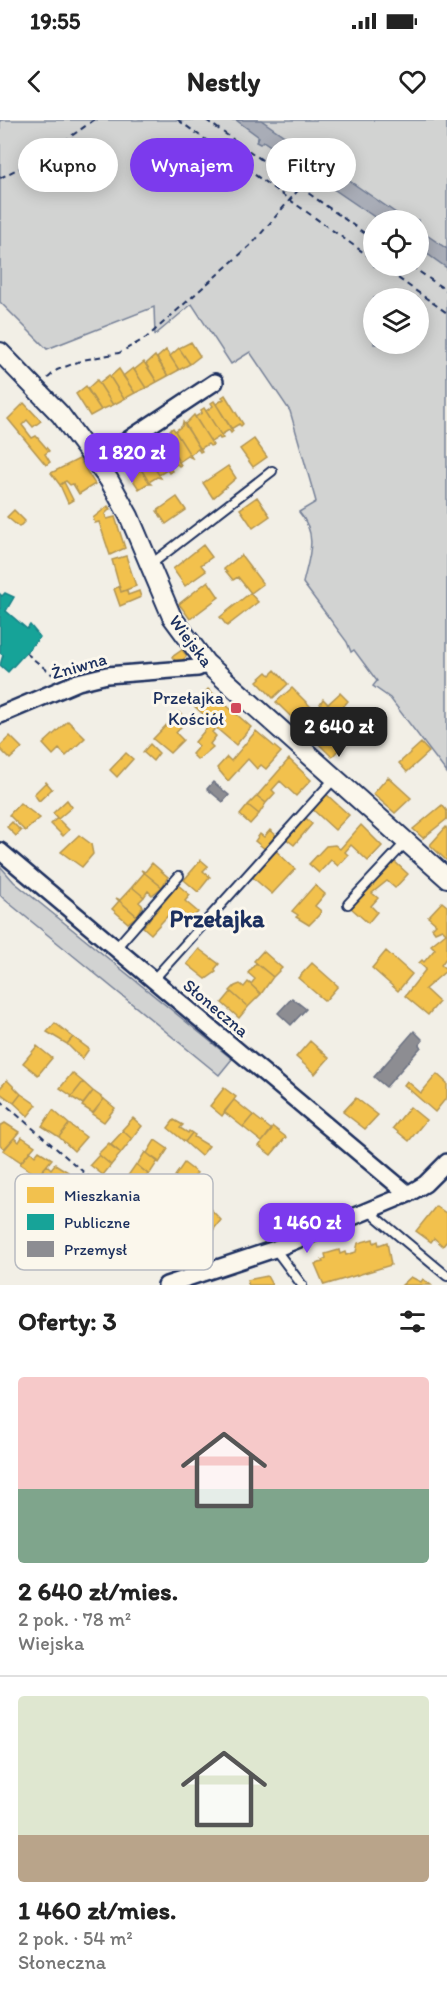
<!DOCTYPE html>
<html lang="pl">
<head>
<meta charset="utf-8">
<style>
	:root { --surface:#fff; --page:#f2f2f2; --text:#222; --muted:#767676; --line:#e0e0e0; --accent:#7c3aed }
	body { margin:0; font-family:Itim,sans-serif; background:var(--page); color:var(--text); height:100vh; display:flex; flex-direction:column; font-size:22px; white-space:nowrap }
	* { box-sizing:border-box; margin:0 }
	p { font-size:20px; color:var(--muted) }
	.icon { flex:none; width:33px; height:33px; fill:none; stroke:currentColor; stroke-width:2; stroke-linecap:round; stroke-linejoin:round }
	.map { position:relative; height:1165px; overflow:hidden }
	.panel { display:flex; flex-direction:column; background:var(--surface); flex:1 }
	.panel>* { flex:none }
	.guide { position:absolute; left:18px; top:18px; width:411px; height:54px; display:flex; gap:12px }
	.fabs { position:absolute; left:363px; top:90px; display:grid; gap:12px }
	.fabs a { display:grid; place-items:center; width:66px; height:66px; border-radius:50%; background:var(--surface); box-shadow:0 3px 15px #0003; font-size:30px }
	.price { position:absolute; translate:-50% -51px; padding:0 14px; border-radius:12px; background:var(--accent); color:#fff; font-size:20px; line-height:39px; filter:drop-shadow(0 2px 3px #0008) }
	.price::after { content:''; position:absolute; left:50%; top:36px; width:18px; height:14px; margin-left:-9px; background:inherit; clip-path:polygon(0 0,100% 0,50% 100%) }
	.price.selected { background:#222; color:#fff }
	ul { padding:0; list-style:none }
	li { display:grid; align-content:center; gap:12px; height:318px; padding:0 18px }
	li+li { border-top:2px solid var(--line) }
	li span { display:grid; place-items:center; height:186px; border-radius:6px; color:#555 }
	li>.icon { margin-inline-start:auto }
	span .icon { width:108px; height:108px; fill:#fffc; stroke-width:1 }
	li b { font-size:26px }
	h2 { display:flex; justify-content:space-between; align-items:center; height:72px; padding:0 18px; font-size:26px }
	.tag { padding:0 21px; border-radius:27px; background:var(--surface); box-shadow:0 3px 15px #0003; font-size:21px; line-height:54px }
	.tag.selected { background:var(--accent); color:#fff }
	.status { display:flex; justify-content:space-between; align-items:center; height:42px; padding:0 30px; background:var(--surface); direction:ltr }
	.status svg { height:16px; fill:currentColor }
	header { display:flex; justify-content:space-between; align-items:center; height:78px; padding:0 18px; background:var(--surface); font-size:27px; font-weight:800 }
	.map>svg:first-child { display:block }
	.green { fill:#d2d3d2; stroke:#768198; stroke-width:1.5; fill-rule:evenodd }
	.water { fill:#a9adb7; stroke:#707b93; stroke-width:1.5 }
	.homes { fill:#f2c14e; stroke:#b29553; stroke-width:1.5 }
	.public { fill:#17a398; stroke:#188087; stroke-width:1.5 }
	.industry { fill:#8d8d92; stroke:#6b7182; stroke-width:1.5 }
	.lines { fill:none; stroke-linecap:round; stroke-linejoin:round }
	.service-casing { stroke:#1b2f5e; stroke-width:12 }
	.minor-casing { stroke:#1b2f5e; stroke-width:20 }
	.tertiary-casing { stroke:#1b2f5e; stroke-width:22 }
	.path { stroke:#1b2f5e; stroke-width:2; stroke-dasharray:6 4.5; stroke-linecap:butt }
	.service { stroke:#fbf7ec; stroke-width:8 }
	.minor { stroke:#fbf7ec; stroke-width:15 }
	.tertiary { stroke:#fbf7ec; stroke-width:18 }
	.poi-dot { fill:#d1495b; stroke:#fbf7ec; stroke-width:2 }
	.labels { text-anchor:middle; stroke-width:6; stroke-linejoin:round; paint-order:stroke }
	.street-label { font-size:18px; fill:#1b2f5e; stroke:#fbf7ec }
	.poi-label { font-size:18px; fill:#1b2f5e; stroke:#fbf7ec; text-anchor:end }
	.district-label { font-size:24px; font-weight:bold; fill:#1b2f5e; stroke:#fbf7ec }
	.key { fill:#fbf7ec; stroke:#b8bbc1; stroke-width:1.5 }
	.key-label { font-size:16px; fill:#1b2f5e }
</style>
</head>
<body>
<div class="status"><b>19:55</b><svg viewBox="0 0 49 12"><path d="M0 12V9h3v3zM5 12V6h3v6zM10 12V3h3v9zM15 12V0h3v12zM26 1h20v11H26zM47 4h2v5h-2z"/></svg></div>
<header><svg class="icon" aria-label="back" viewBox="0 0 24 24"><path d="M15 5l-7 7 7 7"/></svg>Nestly<svg class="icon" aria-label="heart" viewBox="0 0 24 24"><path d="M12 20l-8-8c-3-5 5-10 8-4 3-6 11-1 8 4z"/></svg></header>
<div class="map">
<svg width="447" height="1165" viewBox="0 0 447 1165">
	<rect width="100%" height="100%" fill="#f2efe6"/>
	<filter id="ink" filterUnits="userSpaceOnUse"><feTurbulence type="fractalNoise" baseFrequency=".0167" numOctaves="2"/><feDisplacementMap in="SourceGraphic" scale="12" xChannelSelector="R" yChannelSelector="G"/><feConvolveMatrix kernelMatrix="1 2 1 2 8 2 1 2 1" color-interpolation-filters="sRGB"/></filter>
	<g filter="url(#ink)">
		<path class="green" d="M 0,0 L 447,0 L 447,653 L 390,578 L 373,566 L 377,561 L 354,530 L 351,532 L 347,522 L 303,463 C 309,437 319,415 299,392 L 316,382 L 315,378 L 290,291 L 250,232 L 231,244 L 192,184 L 155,215 L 154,187 L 47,229 L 0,182 ZM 374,100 L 418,100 L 418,146 L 374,146 ZM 374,178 L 418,178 L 418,224 L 374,224 Z
			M 0,746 L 14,762 L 232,939 L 219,955 L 4,779 L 0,775 Z"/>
		<path class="water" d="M 236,0 L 261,0 L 406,100 L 379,100 L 263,21 L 260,24 L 256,22 L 259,17 Z
			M 418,109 L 447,129 L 447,148 L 419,128 Z"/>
		<path class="homes" d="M 191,222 L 200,236 L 190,244 L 179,228 Z
			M 179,228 L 190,244 L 179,250 L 170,236 Z
			M 166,230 L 179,250 L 168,256 L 157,238 Z
			M 155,236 L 168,256 L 157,262 L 146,244 Z
			M 144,242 L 157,262 L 146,268 L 134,250 Z
			M 133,248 L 146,268 L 135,273 L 123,256 Z
			M 119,249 L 135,273 L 124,279 L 110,257 Z
			M 109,255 L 124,279 L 113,285 L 99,263 Z
			M 97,260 L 113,285 L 101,290 L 87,269 Z
			M 86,266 L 101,290 L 90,296 L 76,274 Z
			M 225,275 L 243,304 L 241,306 L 239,304 L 231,309 L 216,284 L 224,279 L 222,277 Z
			M 214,281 L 233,311 L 231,313 L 229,310 L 221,315 L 206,291 L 213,286 L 211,283 Z
			M 24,283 L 41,301 L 33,307 L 27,300 L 22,305 L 32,318 L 36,316 L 49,331 L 45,334 L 50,342 L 46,345 L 8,299 Z
			M 204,288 L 223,318 L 220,319 L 219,317 L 211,322 L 195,297 L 202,293 L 201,290 Z
			M 194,295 L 213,325 L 210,326 L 208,324 L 200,329 L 185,304 Z
			M 183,302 L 202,331 L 200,332 L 198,329 L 190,335 L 175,311 L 182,306 Z
			M 173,308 L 175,311 L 192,338 L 188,336 L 179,342 L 164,318 L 171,313 L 170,310 Z
			M 163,316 L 181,345 L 179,346 L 177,344 L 170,348 L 155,324 L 162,320 Z
			M 254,319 L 267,337 L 253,347 L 240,329 Z
			M 153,321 L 172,351 L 169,353 L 167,350 L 159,355 L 144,331 L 151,326 L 149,324 Z
			M 142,329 L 144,331 L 161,358 L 157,357 L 149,362 L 134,338 L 142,333 Z
			M 132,335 L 149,362 L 151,364 L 147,364 L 139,369 L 123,345 L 131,340 L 129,337 Z
			M 79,339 L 95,364 L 79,374 L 73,364 L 70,365 L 66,361 L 60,365 L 51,353 Z
			M 228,346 L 236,358 L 213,378 L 203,363 Z
			M 64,362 L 73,380 L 68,383 L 60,365 Z
			M 177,377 L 186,390 L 166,404 L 157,391 Z
			M 257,377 L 270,396 L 253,408 L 240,389 Z
			M 108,386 L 110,389 L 105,394 L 107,399 L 115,397 L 125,428 L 110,435 L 99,402 L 95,403 L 93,398 Z
			M 14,390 L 25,401 L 19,407 L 7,397 Z
			M 203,425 L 212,437 L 201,445 L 206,451 L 185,466 L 173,449 Z
			M 241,435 L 263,464 L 251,473 L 238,457 L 233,460 L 224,449 Z
			M 126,436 L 136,466 L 121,472 L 112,440 Z
			M 208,461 L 219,477 L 190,499 L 179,484 Z
			M 119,466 L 121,472 L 127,470 L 128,475 L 139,471 L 141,477 L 120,486 L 114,469 Z
			M 250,473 L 258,482 L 227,506 L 220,497 Z
			M 182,530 L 187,536 L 178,544 L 172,537 Z
			M 275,550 L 288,564 L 273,578 L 257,561 L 267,552 L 270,555 Z
			M 292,568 L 320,596 L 326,590 L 320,584 L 323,579 L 328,584 L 340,573 L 348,581 L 336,595 L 344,602 L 337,609 L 348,619 L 332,637 L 276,582 Z
			M 208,569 L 251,607 L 236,625 L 216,608 L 212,612 L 216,616 L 210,624 L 213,627 L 198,640 L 192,634 L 199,626 L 195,622 L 212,602 L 194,586 Z
			M 179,592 L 187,599 L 176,613 L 183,620 L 170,633 L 153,619 Z
			M 68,601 L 85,618 L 66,636 L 59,629 L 53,635 L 43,624 Z
			M 256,611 L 281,632 L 266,649 L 261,645 L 257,649 L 248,639 L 228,661 L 217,648 L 227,637 L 231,641 Z
			M 10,616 L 22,628 L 10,639 L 0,629 L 0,626 Z
			M 421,623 L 429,632 L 407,652 L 399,643 Z
			M 150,624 L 159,633 L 153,641 L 143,632 Z
			M 126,633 L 133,639 L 117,657 L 110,650 Z
			M 289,639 L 311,660 L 296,676 L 280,661 L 272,670 L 275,673 L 266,683 L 257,676 Z
			M 388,657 L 411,678 L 395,693 L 373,674 Z
			M 46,662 L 52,669 L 39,681 L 34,674 Z
			M 325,673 L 349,695 L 335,710 L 311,688 Z
			M 257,676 L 266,683 L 259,694 L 248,685 Z
			M 67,680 L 72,687 L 58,699 L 53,693 Z
			M 20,683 L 40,698 L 25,711 L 9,695 Z
			M 248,685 L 259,694 L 250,704 L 240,695 Z
			M 442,685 L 447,691 L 447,699 L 423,718 L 413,709 Z
			M 304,696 L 312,704 L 294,725 L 285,718 Z
			M 57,698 L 69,710 L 63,716 L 51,704 Z
			M 12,702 L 21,711 L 16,716 L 7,707 Z
			M 361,705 L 382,726 L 368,741 L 351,725 L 345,732 L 348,735 L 338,746 L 331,740 L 319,753 L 309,744 L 326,726 L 335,725 L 340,729 Z
			M 446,707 L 447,709 L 447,741 L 430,725 Z
			M 270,710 L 276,715 L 265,729 L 255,721 L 260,714 L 264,717 Z
			M 79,715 L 91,724 L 93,734 L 82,747 L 61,732 Z
			M 275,730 L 295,749 L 272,774 L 251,756 Z
			M 201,740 L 208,746 L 203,751 L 210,757 L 198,772 L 184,760 Z
			M 393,740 L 408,754 L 395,768 L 387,761 L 372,773 L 378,778 L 371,786 L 377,792 L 368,803 L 351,788 Z
			M 152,743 L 168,757 L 162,767 L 141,750 L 145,752 Z
			M 141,750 L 162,767 L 161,768 L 152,775 L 148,771 L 144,777 L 132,767 L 144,753 Z
			M 178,765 L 190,775 L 185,781 L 198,792 L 190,801 L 174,789 L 151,814 L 143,807 Z
			M 315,765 L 325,774 L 315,786 L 321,791 L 319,795 L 309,805 L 296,797 L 298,795 L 292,791 Z
			M 132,767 L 144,777 L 139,782 L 143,786 L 137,796 L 116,778 L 120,780 Z
			M 116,778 L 137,796 L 128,803 L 112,789 L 119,781 Z
			M 442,782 L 447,786 L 447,837 L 441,845 L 447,850 L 425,869 L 439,882 L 428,895 L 405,876 L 426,849 L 419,843 L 422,840 L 424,842 L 435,829 L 431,825 L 446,813 L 442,809 L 435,812 L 432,808 L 436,804 L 428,797 Z
			M 199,829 L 219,844 L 215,849 L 216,852 L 206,859 L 187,844 Z
			M 263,831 L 282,848 L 273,857 L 254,841 Z
			M 386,831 L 412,854 L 398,871 L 372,848 Z
			M 256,843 L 273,857 L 261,874 L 248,862 L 251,864 L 255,859 L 248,853 Z
			M 312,843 L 338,866 L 325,881 L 298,858 Z
			M 248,862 L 261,874 L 248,887 L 230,871 L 235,866 L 240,864 L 244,867 Z
			M 231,872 L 248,887 L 239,898 L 222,883 Z
			M 55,903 L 73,917 L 67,924 L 47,912 Z
			M 73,917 L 89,929 L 82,939 L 67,924 Z
			M 310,921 L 329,938 L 315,954 L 296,937 Z
			M 37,926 L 52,938 L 38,955 L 23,943 Z
			M 72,953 L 83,962 L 72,976 L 60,968 Z
			M 437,954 L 447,963 L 447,977 L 435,992 L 404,965 L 407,961 L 421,973 Z
			M 7,960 L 21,974 L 14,983 L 0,973 L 0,968 Z
			M 83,962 L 93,971 L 83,984 L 71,977 Z
			M 224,968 L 236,977 L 222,996 L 210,986 Z
			M 93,971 L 104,979 L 93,993 L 82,986 Z
			M 21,974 L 37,985 L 28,996 L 14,983 Z
			M 356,978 L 378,995 L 365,1009 L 343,992 Z
			M 104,979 L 115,988 L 104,1002 L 92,994 Z
			M 234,980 L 253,995 L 243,1007 L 224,992 Z
			M 410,987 L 426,1000 L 409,1021 L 393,1008 Z
			M 53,990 L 69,1004 L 59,1017 L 42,1006 Z
			M 253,995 L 272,1010 L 262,1022 L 243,1007 Z
			M 133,998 L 142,1006 L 132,1019 L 122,1010 Z
			M 174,1000 L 183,1005 L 180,1008 L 188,1013 L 189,1011 L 192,1013 L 185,1022 L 168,1008 Z
			M 5,1003 L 19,1012 L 5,1029 L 0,1025 L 0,1006 Z
			M 69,1004 L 86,1017 L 74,1031 L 59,1017 Z
			M 273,1007 L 286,1017 L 271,1035 L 259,1026 Z
			M 123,1011 L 132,1019 L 121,1033 L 110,1025 Z
			M 192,1013 L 195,1015 L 194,1017 L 209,1026 L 201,1036 L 185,1022 Z
			M 22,1017 L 35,1026 L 21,1042 L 3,1030 L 14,1018 L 19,1022 Z
			M 155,1020 L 168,1029 L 159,1043 L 147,1033 Z
			M 109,1023 L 121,1033 L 111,1045 L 98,1034 Z
			M 30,1031 L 35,1036 L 39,1031 L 52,1039 L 38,1056 L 20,1044 Z
			M 145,1032 L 158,1041 L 149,1055 L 137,1045 Z
			M 99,1035 L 111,1045 L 103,1055 L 90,1045 Z
			M 184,1043 L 197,1053 L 188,1066 L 175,1056 Z
			M 55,1044 L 68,1052 L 54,1069 L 36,1057 L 47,1045 L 51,1049 Z
			M 136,1044 L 148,1054 L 139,1067 L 127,1057 Z
			M 201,1079 L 221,1100 L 207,1118 L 196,1108 L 190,1116 L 179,1107 Z
			M 436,1086 L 447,1094 L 447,1121 L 443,1126 L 434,1118 L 431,1122 L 416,1111 Z
			M 373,1119 L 374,1123 L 378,1121 L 379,1125 L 387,1122 L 391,1145 L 324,1165 L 315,1144 L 323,1142 L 322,1140 L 326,1138 L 325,1134 L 339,1130 L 340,1134 L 345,1132 L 346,1135 L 356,1132 L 358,1123 Z
			M 267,1156 L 272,1165 L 248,1165 L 247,1160 Z
			M 411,1157 L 421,1162 L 423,1159 L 431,1165 L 402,1165 Z"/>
		<path class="public" d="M 5,473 L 14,477 L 6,491 L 27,509 L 30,505 L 40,517 L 8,552 L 0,545 L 3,535 L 0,533 L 0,474 L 2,476 Z"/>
		<path class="industry" d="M 213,662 L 229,675 L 223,682 L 207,669 Z
			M 292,878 L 306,889 L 291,905 L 278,893 Z
			M 414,911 L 423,920 L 419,925 L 421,927 L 386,967 L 374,957 Z"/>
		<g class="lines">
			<g class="service-casing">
				<path id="service" d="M 150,445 L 272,351
					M 348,784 L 406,722
					M 115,829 L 179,756
					M 153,860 L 335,658
					M 369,1091 L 447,1156
					M 275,1129 L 302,1165"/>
			</g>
			<g class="minor-casing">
				<path id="minor" d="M 96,341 L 215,262
					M 0,595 L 78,562 L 107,555 L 198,548 L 206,543
					M 0,731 L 408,1074 L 425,1064 L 447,1042
					M 166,1165 L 275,1129 L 408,1074"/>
			</g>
			<g class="tertiary-casing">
				<path id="tertiary" d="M 0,232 L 60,294 L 109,360 L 129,396 L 172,497 L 206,543 L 447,758"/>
			</g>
			<path class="path" d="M 178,0 L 374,140
				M 206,0 L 374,120
				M 0,58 L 43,36 L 94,0
				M 381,146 L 447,193
				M 411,146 L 447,171
				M 48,258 L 57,250 L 83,240 L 119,233 L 146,218 L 253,123 L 300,68
				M 26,533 L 54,556
				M 0,980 L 182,1137 L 186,1145"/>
			<use href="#service" class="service"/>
			<use href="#minor" class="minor"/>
			<use href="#tertiary" class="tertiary"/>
		</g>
	</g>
	<rect class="poi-dot" x="230" y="582" width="12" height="12" rx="3"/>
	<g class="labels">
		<g class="street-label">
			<text transform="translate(191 521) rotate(53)" y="6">Wiejska</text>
			<text transform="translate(79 546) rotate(-16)" y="6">Żniwna</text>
			<text transform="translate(216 888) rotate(40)" y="6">Słoneczna</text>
		</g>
		<g class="poi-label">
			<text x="224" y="584">Przełajka<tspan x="224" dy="21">Kościół</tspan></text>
		</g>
		<g class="district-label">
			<text x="217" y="807">Przełajka</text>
		</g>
	</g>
	<rect x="15" y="1054" width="198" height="96" rx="9" class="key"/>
	<rect x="27" y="1067" width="27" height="16" fill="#f2c14e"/>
	<rect x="27" y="1094" width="27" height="16" fill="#17a398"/>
	<rect x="27" y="1121" width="27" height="16" fill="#8d8d92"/>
	<g class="key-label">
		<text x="64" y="1081">Mieszkania</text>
		<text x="64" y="1108">Publiczne</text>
		<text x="64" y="1135">Przemysł</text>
	</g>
</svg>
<div class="fabs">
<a><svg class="icon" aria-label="locate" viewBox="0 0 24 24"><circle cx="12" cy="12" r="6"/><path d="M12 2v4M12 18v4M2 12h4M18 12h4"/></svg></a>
<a><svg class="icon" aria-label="layers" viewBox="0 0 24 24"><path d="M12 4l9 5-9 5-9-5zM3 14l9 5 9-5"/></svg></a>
</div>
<b class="price" style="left:132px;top:364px">1 820 zł</b>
<b class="price selected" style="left:339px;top:638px">2 640 zł</b>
<b class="price" style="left:307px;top:1134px">1 460 zł</b>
<div class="guide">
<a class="tag">Kupno</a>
<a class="tag selected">Wynajem</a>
<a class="tag">Filtry</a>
</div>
</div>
<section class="panel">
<h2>Oferty: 3<svg class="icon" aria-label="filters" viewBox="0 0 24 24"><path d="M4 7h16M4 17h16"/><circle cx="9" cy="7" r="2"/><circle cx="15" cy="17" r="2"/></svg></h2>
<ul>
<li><span style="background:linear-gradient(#f6c9c9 60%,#7fa58c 0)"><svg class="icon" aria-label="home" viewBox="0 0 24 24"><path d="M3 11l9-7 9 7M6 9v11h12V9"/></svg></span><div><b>2 640 zł/mies.</b><p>2 pok. · 78 m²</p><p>Wiejska</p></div></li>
<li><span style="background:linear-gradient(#dfe7d0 75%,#b9a48a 0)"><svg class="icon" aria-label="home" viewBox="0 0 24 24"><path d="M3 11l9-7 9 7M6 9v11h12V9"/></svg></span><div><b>1 460 zł/mies.</b><p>2 pok. · 54 m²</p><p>Słoneczna</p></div></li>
</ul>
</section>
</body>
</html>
